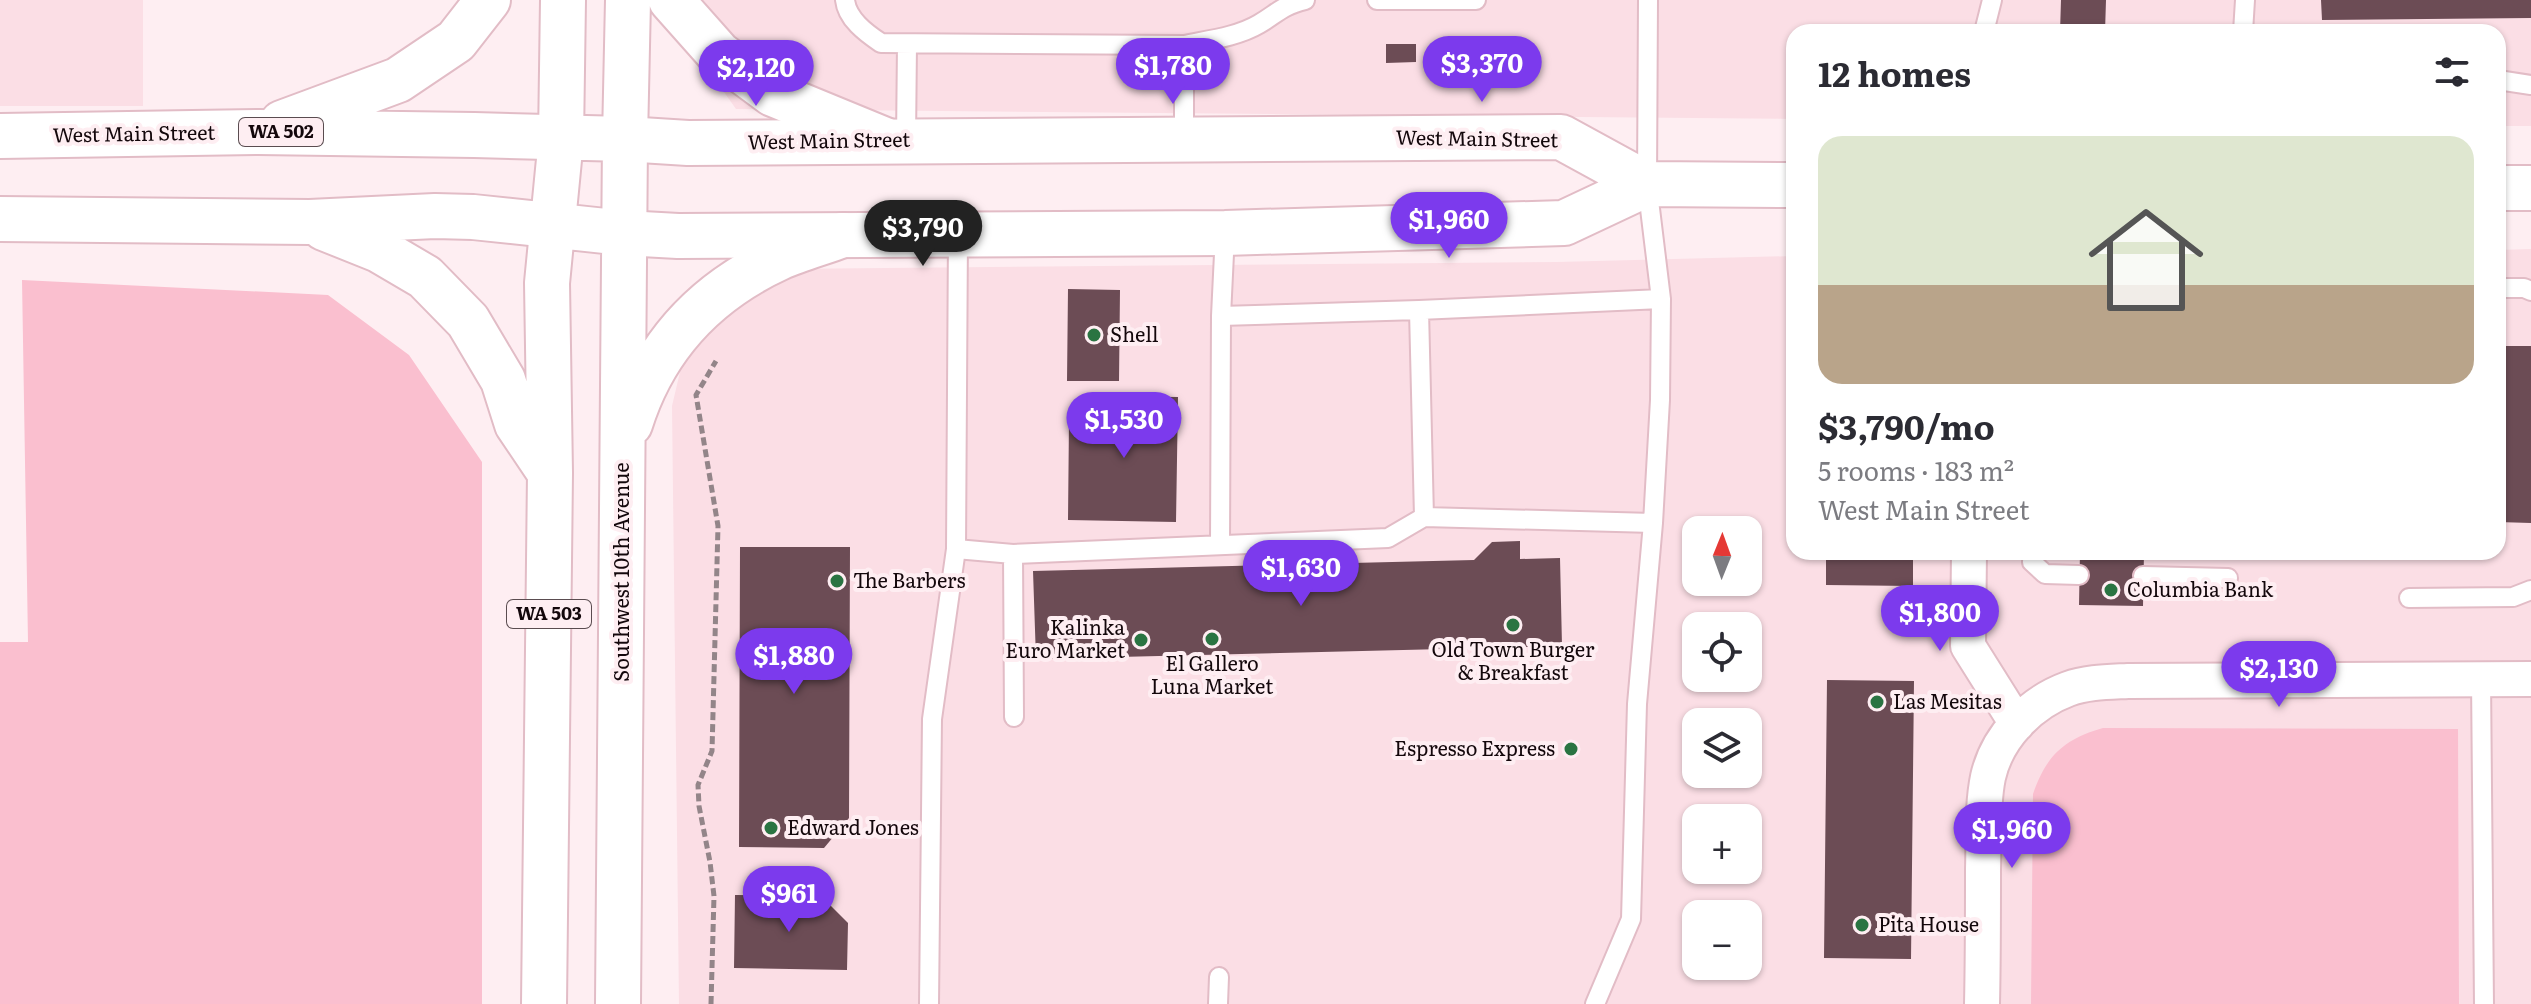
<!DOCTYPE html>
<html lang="en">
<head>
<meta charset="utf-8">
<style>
	:root { --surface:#fff; --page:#f2f2f3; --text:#2b2b33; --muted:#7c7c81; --accent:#7c3aed }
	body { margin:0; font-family:Literata,serif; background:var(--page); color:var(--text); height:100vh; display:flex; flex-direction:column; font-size:30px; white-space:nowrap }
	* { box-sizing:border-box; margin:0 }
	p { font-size:26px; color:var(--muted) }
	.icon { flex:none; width:44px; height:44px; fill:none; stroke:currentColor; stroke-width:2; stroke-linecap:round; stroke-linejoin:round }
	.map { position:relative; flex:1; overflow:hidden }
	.sheet { position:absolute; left:1786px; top:24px; width:720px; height:536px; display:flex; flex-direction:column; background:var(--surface); border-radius:24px; box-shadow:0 2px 6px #0004 }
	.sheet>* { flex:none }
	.needle { width:52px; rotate:1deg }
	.controls { position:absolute; left:1682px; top:516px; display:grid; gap:16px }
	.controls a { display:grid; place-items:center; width:80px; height:80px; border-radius:16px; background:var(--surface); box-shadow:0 2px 6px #0004; font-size:40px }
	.price { position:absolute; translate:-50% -68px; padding:0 18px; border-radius:28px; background:var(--accent); color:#fff; font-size:26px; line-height:52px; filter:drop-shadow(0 2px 4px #0008) }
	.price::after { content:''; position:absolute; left:50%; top:48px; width:24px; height:18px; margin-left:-12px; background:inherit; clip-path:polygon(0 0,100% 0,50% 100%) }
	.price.current { background:#222; color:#fff }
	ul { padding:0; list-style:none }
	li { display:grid; align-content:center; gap:16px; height:424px; padding:0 32px }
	li span { display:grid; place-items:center; height:248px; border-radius:24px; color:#555 }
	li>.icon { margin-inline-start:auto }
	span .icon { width:144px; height:144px; fill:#fffc; stroke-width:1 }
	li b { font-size:34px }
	h2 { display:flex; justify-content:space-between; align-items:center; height:96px; padding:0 32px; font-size:34px }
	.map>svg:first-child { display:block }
	.built { fill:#fbdee5; fill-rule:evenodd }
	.green { fill:#fabfcf }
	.building { fill:#6c4c55 }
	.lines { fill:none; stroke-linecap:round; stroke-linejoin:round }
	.service-casing { stroke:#e2bcc6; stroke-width:22 }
	.minor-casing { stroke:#e2bcc6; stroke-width:38 }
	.secondary-casing { stroke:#e2bcc6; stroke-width:48 }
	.primary-casing { stroke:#e2bcc6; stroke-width:48 }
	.trunk-casing { stroke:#e2bcc6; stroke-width:48 }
	.path { stroke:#938589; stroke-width:5; stroke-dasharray:8 4; stroke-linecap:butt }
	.service { stroke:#fff; stroke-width:18 }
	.minor { stroke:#fff; stroke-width:34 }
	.secondary { stroke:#fff; stroke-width:44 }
	.primary { stroke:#fff; stroke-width:44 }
	.trunk { stroke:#fff; stroke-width:44 }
	.poi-dot { fill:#2a7442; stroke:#feeef2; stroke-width:3 }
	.labels { text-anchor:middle; stroke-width:8; stroke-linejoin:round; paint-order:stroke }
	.shield { fill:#feeef2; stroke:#5a4c50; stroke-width:2 }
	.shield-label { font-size:18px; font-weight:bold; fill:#13070b }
	.street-label { font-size:20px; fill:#13070b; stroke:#feeef2 }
	.poi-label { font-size:20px; fill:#13070b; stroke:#feeef2; text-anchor:start }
</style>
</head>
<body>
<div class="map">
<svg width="2531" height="1004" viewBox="0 0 2531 1004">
	<rect width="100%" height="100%" fill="#feeef2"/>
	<path class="built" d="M 0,0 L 143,0 L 143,106 L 0,106 Z
		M 659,0 L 2531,0 L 2531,126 L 2498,126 L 2498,32 L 1794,32 L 1794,119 L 736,109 Z
		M 2531,249 L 2531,1004 L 679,1004 L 672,406 L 684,355 L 714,310 L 780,269 L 1557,262 L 1794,256 L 1794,552 L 2498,552 L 2498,250 ZM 1696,530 L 1748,530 L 1748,582 L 1696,582 ZM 1696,626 L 1748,626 L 1748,678 L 1696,678 ZM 1696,722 L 1748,722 L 1748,774 L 1696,774 ZM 1696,818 L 1748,818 L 1748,870 L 1696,870 ZM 1696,914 L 1748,914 L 1748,966 L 1696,966 Z"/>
	<path class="green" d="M 22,280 L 328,295 L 409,355 L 482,462 L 482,1004 L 0,1004 L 0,642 L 28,642 Z
		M 2103,728 L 2458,729 L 2459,1004 L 2031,1004 L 2033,794 C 2046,756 2064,739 2103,728 Z"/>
	<path class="building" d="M 2061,0 L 2106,0 L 2105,32 L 2060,32 Z
		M 2321,0 L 2531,0 L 2531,18 L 2322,20 Z
		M 1386,44 L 1416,44 L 1416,62 L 1386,63 Z
		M 1068,289 L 1120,290 L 1119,381 L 1067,381 Z
		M 2498,346 L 2531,346 L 2531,523 L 2498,522 Z
		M 1094,396 L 1178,397 L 1176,522 L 1068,520 L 1069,420 Z
		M 1520,541 L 1520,559 L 1560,558 L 1562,646 L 1036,659 L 1033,571 L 1474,560 L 1492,542 Z
		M 740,547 L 850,547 L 849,818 L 824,848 L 739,847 Z
		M 1826,552 L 1913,552 L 1913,586 L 1826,585 Z
		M 2080,552 L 2144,552 L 2143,606 L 2079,605 Z
		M 1827,680 L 1914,681 L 1911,959 L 1824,958 Z
		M 735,895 L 821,896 L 848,923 L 847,970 L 734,968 Z"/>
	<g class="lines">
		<g class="service-casing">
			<path id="service" d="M 845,0 C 847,19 866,33 881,43 L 1184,45 C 1208,40 1237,37 1259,24 C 1278,13 1281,6 1305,0
				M 1377,0 L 1476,0
				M 1984,32 L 1992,0
				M 2243,32 L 2245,0
				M 1184,45 L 1184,139
				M 2498,80 L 2531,85
				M 906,140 L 907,44
				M 2498,288 L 2524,288 L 2531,291
				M 1419,310 L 1424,517
				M 1221,316 L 1419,310 L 1661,299
				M 1220,545 L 1221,316 L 1225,233
				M 956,549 L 1013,554 L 1388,538 L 1424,517 L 1653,523
				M 2033,552 L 2032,562 L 2045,574 L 2079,575
				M 1013,554 L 1014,717
				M 2143,576 L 2228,578
				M 2409,598 L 2513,597 L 2531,590
				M 2481,679 L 2484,1004
				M 929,1004 L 932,719 L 956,549 L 958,233
				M 1218,1004 L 1219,977
				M 1595,1004 L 1631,919 L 1637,704 L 1653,523 L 1660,400 L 1661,299 L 1647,184 L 1648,0"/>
		</g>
		<g class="minor-casing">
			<path id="minor" d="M 1969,552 L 1968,646 L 2017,724
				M 1982,1004 C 1983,959 1983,914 1983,869 C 1984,838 1982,806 1988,777 C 1997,737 2030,703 2068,689 C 2087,682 2108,682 2128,681 L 2531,679"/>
		</g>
		<g class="secondary-casing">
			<path id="secondary" d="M 625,139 L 688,143 L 1561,137 L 1647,184
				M 2498,188 L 2531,188
				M 624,233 L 678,236 L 1225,233 L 1564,223 L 1647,184 L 1794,185"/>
		</g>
		<g class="primary-casing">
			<path id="primary" d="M 671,0 L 719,54 L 773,94 L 885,140
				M 561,139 L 563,0
				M 625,139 L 628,0"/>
		</g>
		<g class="trunk-casing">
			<path id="trunk" d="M 282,123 L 398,80 L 456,41 L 488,0
				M 0,136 L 258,132 L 474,135 L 625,139 L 618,1004
				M 0,219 L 310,222 L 435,216 L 473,217 L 624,233
				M 324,228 L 379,250 L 425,277 L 468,321 L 503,380 L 517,424 L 550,473
				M 630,424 C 654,347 705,292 779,258 C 799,249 822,243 843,235
				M 544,1004 L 550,473 L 547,283 L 561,139"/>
		</g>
		<path class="path" d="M 711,1004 L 714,896 L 710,862 L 699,806 L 698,785 L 712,751 L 718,526 L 696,395 L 716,361"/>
		<use href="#service" class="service"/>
		<use href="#minor" class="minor"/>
		<use href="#secondary" class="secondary"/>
		<use href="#primary" class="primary"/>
		<use href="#trunk" class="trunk"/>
	</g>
	<g class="poi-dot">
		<circle cx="1094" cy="335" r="8"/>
		<circle cx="837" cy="581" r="8"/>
		<circle cx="2111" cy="590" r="8"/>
		<circle cx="1513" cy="625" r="8"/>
		<circle cx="1212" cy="639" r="8"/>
		<circle cx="1141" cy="640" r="8"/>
		<circle cx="1877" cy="702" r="8"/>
		<circle cx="1571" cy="749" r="8"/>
		<circle cx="771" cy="828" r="8"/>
		<circle cx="1862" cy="925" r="8"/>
	</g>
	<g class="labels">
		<g class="shield">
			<rect x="239" y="118" width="84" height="28" rx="6"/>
			<rect x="507" y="600" width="84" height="28" rx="6"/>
		</g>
		<g class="shield-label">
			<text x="281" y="138">WA 502</text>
			<text x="549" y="620">WA 503</text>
		</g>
		<g class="street-label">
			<text transform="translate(134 134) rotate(-1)" y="7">West Main Street</text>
			<text transform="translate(1477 139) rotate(1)" y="7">West Main Street</text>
			<text transform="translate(829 141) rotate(-1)" y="7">West Main Street</text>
			<text transform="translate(622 572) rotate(-90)" y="7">Southwest 10th Avenue</text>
		</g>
		<g class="poi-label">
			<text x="1110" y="342">Shell</text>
			<text x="853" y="588">The Barbers</text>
			<text x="2127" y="597">Columbia Bank</text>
			<text x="1125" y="635" text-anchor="end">Kalinka<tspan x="1125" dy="23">Euro Market</tspan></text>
			<text x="1513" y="657" text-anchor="middle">Old Town Burger<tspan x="1513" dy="23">&amp; Breakfast</tspan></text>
			<text x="1212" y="671" text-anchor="middle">El Gallero<tspan x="1212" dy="23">Luna Market</tspan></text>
			<text x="1893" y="709">Las Mesitas</text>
			<text x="1555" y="756" text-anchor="end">Espresso Express</text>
			<text x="787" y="835">Edward Jones</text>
			<text x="1878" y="932">Pita House</text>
		</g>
	</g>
</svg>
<div class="controls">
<a><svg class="needle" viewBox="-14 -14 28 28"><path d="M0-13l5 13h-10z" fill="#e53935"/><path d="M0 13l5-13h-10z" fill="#7c7c81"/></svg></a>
<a><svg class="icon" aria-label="locate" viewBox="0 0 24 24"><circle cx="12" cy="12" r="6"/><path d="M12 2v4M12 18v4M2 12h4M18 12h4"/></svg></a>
<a><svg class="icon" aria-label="layers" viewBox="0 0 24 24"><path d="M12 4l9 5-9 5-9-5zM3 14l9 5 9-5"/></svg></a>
<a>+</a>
<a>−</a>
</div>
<b class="price" style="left:1482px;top:104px">$3,370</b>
<b class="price" style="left:1173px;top:106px">$1,780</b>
<b class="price" style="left:756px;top:108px">$2,120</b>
<b class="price" style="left:1449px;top:260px">$1,960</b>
<b class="price current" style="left:923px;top:268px">$3,790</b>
<b class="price" style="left:1124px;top:460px">$1,530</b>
<b class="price" style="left:1301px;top:608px">$1,630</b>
<b class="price" style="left:1940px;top:653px">$1,800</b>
<b class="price" style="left:794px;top:696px">$1,880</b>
<b class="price" style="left:2279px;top:709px">$2,130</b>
<b class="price" style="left:2012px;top:870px">$1,960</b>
<b class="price" style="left:789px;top:934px">$961</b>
<section class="sheet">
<h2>12 homes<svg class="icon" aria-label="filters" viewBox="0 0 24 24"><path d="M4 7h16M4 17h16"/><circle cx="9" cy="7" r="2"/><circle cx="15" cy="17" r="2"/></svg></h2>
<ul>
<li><span style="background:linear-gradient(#dfe7d0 60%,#b9a48a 0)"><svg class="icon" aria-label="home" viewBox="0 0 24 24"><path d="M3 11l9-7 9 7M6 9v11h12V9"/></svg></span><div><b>$3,790/mo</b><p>5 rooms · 183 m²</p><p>West Main Street</p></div></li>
</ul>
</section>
</div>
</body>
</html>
